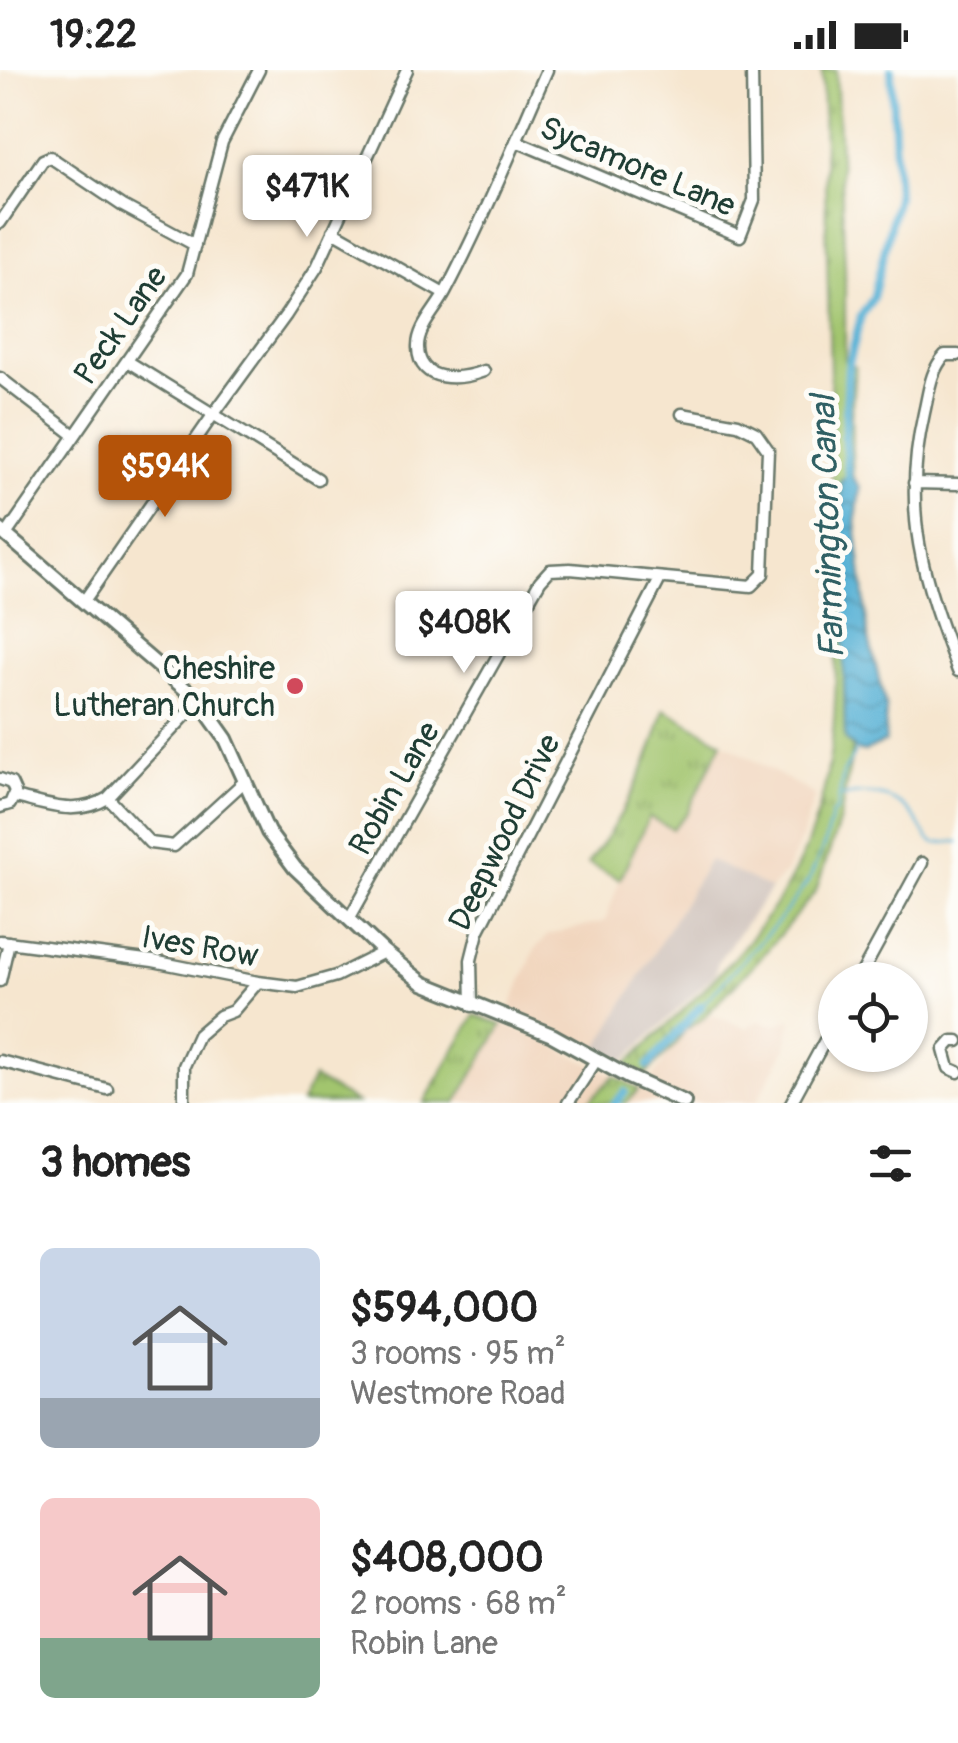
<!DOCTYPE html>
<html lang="en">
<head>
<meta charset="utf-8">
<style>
	:root { --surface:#fff; --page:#f6f6f6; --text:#222; --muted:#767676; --accent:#b45309 }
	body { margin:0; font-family:Pangolin,sans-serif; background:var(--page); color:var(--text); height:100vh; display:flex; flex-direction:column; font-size:38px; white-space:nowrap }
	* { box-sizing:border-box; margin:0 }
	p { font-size:32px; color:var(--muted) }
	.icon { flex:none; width:55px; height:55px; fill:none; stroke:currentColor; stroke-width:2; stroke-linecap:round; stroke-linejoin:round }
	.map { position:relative; height:1033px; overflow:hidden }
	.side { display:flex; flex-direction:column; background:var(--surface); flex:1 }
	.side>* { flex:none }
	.tools { position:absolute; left:818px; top:892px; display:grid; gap:20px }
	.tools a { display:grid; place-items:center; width:110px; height:110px; border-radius:50%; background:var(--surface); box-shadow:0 2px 8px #0004; font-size:50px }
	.price { position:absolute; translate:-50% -85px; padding:0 22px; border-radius:10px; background:#fff; color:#222; font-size:32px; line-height:65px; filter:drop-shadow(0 2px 5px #0008) }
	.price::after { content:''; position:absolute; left:50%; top:60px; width:30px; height:22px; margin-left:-15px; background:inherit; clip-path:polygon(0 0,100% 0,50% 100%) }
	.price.selected { background:var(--accent); color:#fff }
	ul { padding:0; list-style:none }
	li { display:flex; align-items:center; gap:30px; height:250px; padding:0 40px }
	li span { display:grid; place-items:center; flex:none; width:280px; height:200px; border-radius:15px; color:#555 }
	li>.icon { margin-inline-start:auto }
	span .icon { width:120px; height:120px; fill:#fffc; stroke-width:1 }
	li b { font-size:42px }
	h2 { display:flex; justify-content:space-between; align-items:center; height:120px; padding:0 40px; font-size:42px }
	.status { display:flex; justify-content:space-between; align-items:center; height:70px; padding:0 50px; background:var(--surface); direction:ltr }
	.status svg { height:28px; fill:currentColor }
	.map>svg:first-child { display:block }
	.built { fill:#f1d5bd }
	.industrial { fill:#cec1ba }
	.grass { fill:url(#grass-tufts); stroke:#608151; stroke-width:2.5 }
	.water { fill:url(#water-waves); stroke:#3b7784; stroke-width:2.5 }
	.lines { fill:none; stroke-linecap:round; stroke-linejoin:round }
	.stream { stroke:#57b1d5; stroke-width:2.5 }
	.canal { stroke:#57b1d5; stroke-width:8 }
	.minor-casing { stroke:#6a786a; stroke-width:15 }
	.major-casing { stroke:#6a786a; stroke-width:18 }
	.minor { stroke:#fff; stroke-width:10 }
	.major { stroke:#fff; stroke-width:12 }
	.poi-dot { fill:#d1495b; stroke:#fdfcf7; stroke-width:4 }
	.labels { text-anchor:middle; stroke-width:10; stroke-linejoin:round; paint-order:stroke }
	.street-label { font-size:32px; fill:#1f3d34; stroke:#fdfcf7 }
	.poi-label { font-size:32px; fill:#1f3d34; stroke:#fdfcf7; text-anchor:end }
	.water-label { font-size:35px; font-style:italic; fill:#306064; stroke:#fdfcf7 }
</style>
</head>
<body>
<div class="status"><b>19:22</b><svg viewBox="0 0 49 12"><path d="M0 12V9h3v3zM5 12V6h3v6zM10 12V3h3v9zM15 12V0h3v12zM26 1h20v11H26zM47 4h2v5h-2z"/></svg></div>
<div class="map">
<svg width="958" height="1033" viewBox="0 0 958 1033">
	<defs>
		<pattern id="grass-tufts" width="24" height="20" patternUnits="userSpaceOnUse" patternTransform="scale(2.5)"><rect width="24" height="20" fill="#a2c56e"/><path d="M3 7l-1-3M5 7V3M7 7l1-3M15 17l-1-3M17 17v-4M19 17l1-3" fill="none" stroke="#83a15b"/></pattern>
		<pattern id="water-waves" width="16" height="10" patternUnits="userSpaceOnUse" patternTransform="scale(2.5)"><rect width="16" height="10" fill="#57b1d5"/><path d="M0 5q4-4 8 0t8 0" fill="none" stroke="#4791ae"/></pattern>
	</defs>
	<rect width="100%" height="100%" fill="#fdfcf7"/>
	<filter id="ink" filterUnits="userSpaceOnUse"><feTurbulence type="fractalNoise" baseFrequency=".01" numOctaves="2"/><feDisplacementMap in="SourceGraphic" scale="20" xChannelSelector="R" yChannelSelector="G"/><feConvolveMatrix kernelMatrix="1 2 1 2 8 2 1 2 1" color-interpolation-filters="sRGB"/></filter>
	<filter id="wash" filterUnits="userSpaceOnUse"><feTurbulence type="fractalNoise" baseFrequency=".0048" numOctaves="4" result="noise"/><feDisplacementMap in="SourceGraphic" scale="40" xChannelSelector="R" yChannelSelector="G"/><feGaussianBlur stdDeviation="2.25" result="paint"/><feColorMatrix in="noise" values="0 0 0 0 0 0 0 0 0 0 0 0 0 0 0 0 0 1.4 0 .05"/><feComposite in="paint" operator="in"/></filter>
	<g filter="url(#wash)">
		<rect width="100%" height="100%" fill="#f6e6cf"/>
		<path class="built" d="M 664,639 L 815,725 L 798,777 L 786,801 L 771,819 L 708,791 L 598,977 L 509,941 L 535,879 L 548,865 L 605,851 L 620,809 L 588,793 L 601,777 L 655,676 Z
			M 714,946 L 746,958 L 758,951 L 775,955 L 792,949 L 785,981 L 756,1033 L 626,1033 L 639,1019 L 644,1021 L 688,954 Z
			M 503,954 L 542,970 L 614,1006 L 587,1033 L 456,1033 Z"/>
		<path class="industrial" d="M 709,790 L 771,819 L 718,891 L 715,904 L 624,991 L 598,977 Z"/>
		<path class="grass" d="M 822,0 L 836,0 L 845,198 L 845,292 L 855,297 L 851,346 L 856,550 L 855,665 L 840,750 L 816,821 L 763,885 L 702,949 L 685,960 L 675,975 L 645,1005 L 626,995 C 689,933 763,872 801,789 C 849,685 834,565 833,454 C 831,302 826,151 822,0 Z
			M 664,639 L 722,672 L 687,743 L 672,759 L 649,747 L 620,809 L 588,793 C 621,752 652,689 664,639 Z
			M 475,945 L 502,955 L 456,1033 L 424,1033 Z
			M 614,1006 L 639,1019 L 626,1033 L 587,1033 Z
			M 313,1008 L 357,1033 L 301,1033 Z"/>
		<path class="water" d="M 841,409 L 854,409 L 860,418 L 856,450 L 868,565 L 886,637 L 885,672 L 864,682 L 856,680 L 845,669 Z"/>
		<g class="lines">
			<path class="stream" d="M 842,727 C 872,719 901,726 919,754 C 924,761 926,770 934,773 C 940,774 951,771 958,772
				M 701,936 L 778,852 L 809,810 L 824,775 L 832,744 L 837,740 L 843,704 L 856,680"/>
			<path class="canal" d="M 849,417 L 845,367 L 848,298 L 861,246 L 873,228 L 897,127 L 891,0
				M 648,996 L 701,936
				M 615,1033 L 625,1022"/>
		</g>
	</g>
	<g filter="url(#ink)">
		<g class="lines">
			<g class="minor-casing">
				<path id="minor" d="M 516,71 L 740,166 L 754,130 L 752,0
					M 0,153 L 43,90 L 50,87 L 123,136 L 195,175
					M 333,161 L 444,224
					M 958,285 L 945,285 C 930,301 929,322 924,343 C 901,443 923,508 958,601
					M 127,291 L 318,409
					M 484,301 C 460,310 419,314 418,278 C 417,258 436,240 445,223 C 483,151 514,75 547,0
					M 0,308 L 74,365
					M 914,413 L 958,414
					M 6,465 L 187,204 L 222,72 L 259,0
					M 84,531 L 213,345 L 286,245 L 317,197 L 407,0
					M 0,709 L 11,713 L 15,722 L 10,734 L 0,737
					M 15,727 C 49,735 76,747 108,728 L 199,631
					M 108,728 L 150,773 L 174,776 L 244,712
					M 349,849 L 540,511 L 550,500 L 570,499 L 751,516 L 763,504 L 768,380 L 756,363 L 738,354 L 682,344
					M 0,871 L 153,891 L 258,912 L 297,917 L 336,906 L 384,882
					M 858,910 L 922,793
					M 0,911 L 9,872
					M 472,936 L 471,890 L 478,862 L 660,509
					M 958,971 L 952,971 L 944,980 L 949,998 L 958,1002
					M 0,991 L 107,1019
					M 184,1033 L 184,996 L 198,965 L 220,946 L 233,941 L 258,912
					M 568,1033 L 597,989
					M 791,1033 L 835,952"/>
			</g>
			<g class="major-casing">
				<path id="major" d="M 0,460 L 199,631 L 226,669 L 268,762 L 295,798 L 384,882 L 423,913 L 552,965 L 628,1007 L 684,1032"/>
			</g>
			<use href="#minor" class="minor"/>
			<use href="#major" class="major"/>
		</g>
	</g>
	<circle class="poi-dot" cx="295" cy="616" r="10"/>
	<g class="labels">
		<g class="street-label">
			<text transform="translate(638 96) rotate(23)" y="11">Sycamore Lane</text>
			<text transform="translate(120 255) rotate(-55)" y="11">Peck Lane</text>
			<text transform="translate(394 718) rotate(-60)" y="11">Robin Lane</text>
			<text transform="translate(504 762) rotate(-64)" y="11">Deepwood Drive</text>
			<text transform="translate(200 876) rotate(10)" y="11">Ives Row</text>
		</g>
		<g class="poi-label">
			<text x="275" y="609">Cheshire<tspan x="275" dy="37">Lutheran Church</tspan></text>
		</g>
		<g class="water-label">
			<text transform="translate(827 457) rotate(-92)" y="12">Farmington Canal</text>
		</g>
	</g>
</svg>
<div class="tools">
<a><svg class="icon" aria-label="locate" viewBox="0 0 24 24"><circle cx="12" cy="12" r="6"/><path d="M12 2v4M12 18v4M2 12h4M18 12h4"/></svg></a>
</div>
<b class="price" style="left:307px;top:170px">$471K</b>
<b class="price selected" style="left:165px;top:450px">$594K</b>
<b class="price" style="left:464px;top:606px">$408K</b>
</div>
<section class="side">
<h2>3 homes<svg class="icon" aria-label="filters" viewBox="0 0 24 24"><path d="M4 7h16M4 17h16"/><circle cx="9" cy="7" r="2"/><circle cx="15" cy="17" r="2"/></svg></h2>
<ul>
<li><span style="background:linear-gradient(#c9d6e8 75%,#9aa5b1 0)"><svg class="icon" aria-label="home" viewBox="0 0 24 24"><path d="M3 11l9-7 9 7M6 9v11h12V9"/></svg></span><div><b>$594,000</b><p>3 rooms · 95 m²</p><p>Westmore Road</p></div></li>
<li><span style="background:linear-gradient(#f6c9c9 70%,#7fa58c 0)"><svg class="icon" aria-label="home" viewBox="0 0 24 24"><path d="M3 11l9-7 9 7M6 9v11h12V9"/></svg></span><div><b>$408,000</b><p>2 rooms · 68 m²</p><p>Robin Lane</p></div></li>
</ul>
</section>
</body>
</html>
